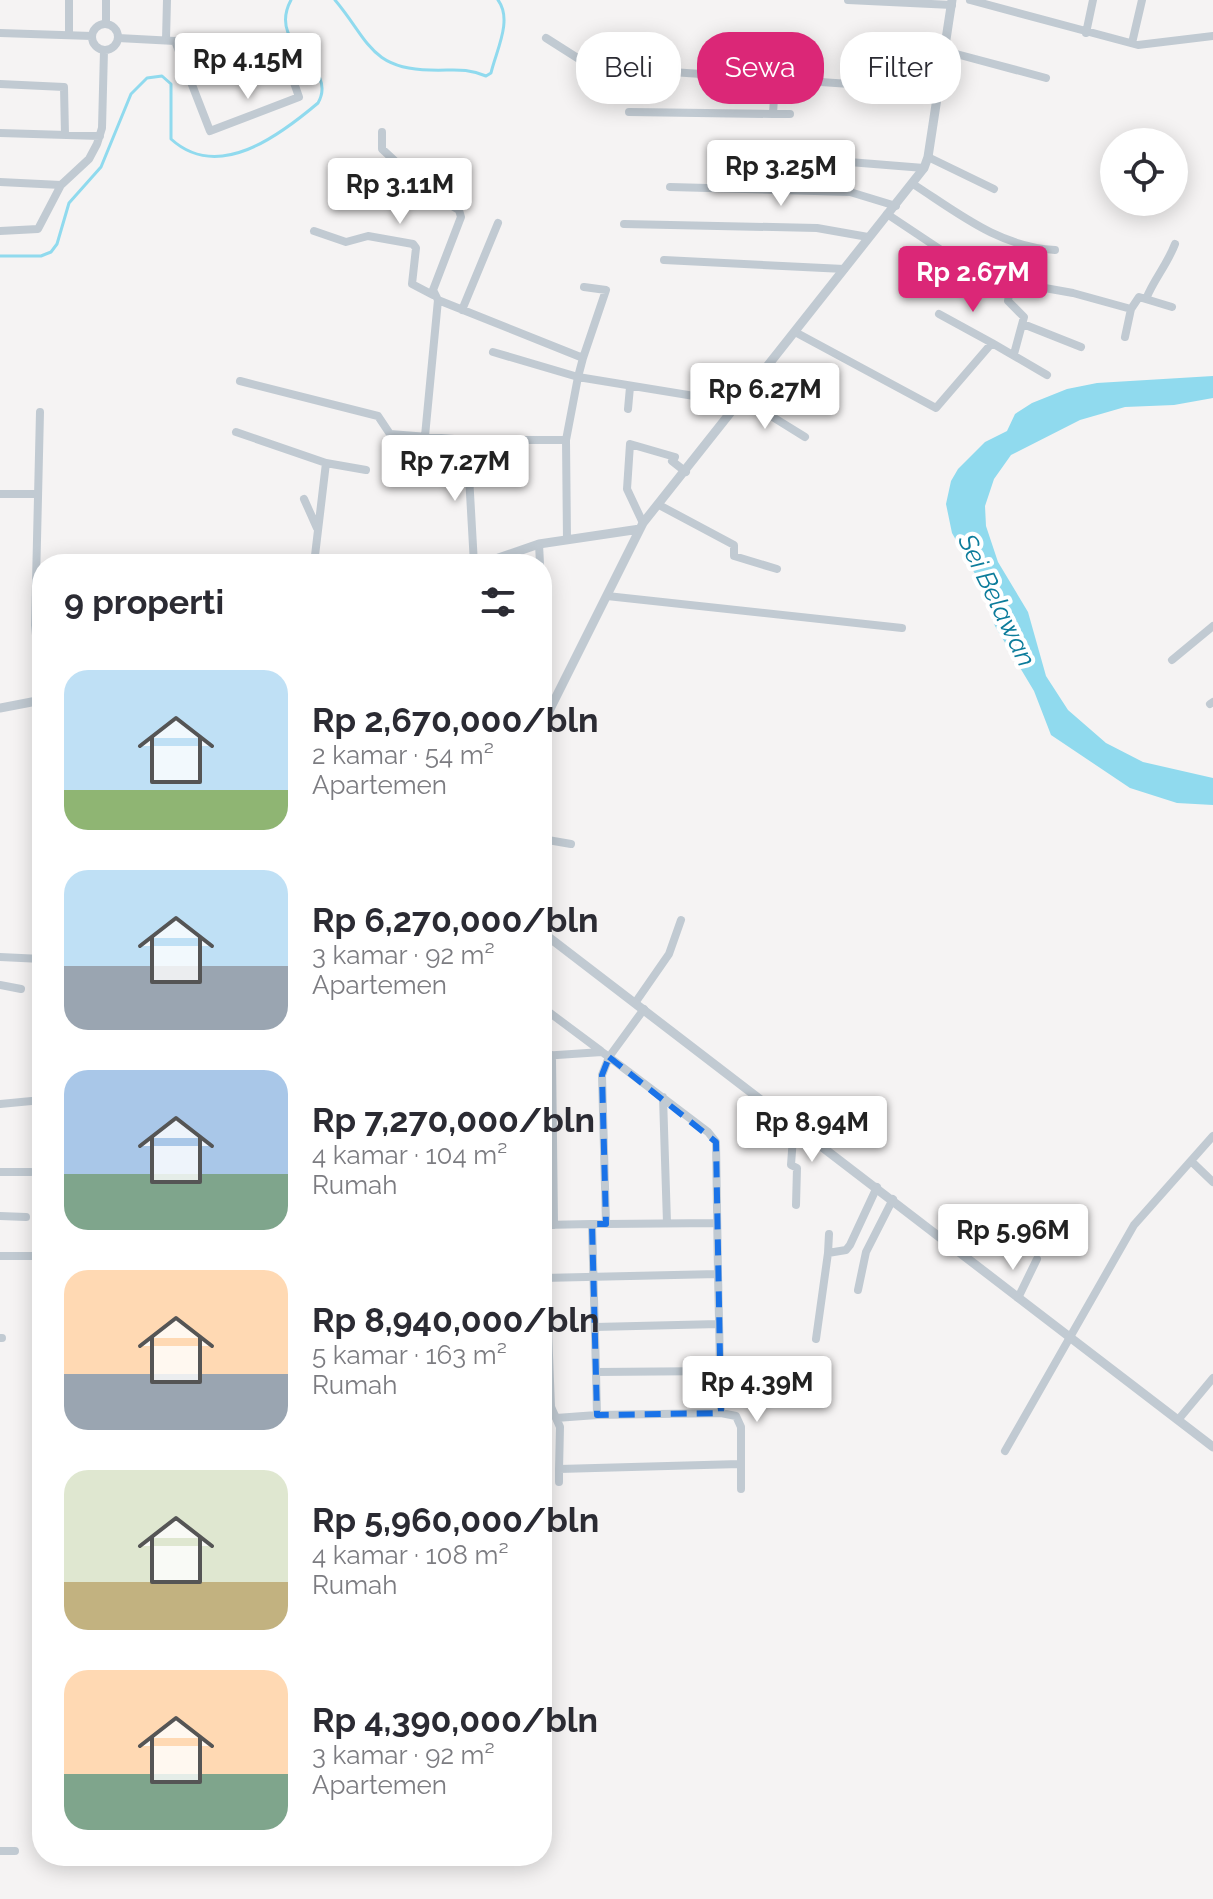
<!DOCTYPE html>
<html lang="id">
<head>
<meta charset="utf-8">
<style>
	:root { --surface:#fff; --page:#f2f2f3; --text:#2b2b33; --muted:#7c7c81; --accent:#db2777 }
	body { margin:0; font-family:Raleway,sans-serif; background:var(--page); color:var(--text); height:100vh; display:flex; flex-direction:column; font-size:30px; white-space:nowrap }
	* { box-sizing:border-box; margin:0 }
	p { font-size:26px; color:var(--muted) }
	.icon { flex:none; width:44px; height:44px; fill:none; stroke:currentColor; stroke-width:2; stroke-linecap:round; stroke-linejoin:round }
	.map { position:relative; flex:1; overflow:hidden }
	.details { position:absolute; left:32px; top:554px; width:520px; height:1312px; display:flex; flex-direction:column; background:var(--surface); border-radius:32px; box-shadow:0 4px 20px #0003 }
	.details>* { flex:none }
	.guide { position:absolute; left:576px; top:32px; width:516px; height:72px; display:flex; gap:16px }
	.tools { position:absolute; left:1100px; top:128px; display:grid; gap:16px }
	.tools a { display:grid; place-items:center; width:88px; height:88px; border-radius:50%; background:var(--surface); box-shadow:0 4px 20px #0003; font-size:40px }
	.price { position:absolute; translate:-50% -68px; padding:0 18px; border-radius:8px; background:#fff; color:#222; font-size:26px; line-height:52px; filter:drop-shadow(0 2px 4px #0008) }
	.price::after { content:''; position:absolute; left:50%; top:48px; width:24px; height:18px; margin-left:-12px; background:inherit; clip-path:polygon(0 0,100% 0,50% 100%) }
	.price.current { background:var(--accent); color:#fff }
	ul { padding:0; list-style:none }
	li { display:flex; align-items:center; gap:24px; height:200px; padding:0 32px }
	li span { display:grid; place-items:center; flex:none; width:224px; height:160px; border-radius:24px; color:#555 }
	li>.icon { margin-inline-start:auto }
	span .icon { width:96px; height:96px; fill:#fffc; stroke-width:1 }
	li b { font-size:34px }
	h2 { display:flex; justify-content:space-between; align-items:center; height:96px; padding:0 32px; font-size:34px }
	.chip { padding:0 28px; border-radius:32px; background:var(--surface); box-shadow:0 4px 20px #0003; font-size:28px; line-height:72px }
	.chip.current { background:var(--accent); color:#fff }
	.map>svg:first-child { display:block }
	.green { fill:#c3f1d5 }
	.water { fill:#90daee }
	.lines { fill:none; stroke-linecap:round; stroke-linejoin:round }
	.stream { stroke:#90daee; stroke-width:3 }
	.minor { stroke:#c1cad2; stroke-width:8 }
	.tertiary { stroke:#c1cad2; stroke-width:9 }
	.marked { fill:none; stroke:#1a73e8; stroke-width:6; stroke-dasharray:16 10; stroke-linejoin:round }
	.labels { text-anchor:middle; stroke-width:8; stroke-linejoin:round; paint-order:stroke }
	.water-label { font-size:26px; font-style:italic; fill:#0c7c9b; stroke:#fff }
</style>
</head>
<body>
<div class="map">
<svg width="1213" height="1899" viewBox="0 0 1213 1899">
	<rect width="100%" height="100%" fill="#f5f3f3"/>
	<path class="green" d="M 184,48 L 242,50 L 190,68 Z"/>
	<path class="water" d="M 1213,376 L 1213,398 L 1174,405 L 1125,407 L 1080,420 L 1011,455 L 994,479 L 985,506 L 986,526 L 998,562 L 1028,612 L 1046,676 L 1068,710 L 1106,743 L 1143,762 L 1213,778 L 1213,805 L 1177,803 L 1130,788 L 1051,735 L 1034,691 L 995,626 L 979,581 L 952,533 L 946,504 L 951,481 L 958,469 L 985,442 L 1007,431 L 1015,414 L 1032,403 L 1067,389 L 1097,383 Z"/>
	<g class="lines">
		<path class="stream" d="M 335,0 C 368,39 370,69 430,70 C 452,71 465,67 486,76 L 491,73 C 496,51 513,20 498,0
			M 0,256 L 41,256 L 51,252 L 57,244 L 69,203 L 101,167 L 131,94 L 147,78 L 162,76 L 171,84 L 171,139 C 218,182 279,136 318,103 C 340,64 265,48 291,0"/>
		<path class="minor" d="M 69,0 L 69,35
			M 848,0 L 952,5
			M 970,0 L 1138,45 L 1213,36
			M92 37a13 13 0 1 1 26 0a13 13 0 1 1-26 0Z
			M 106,24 L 106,0
			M 0,33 L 92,36
			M 1086,33 L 1093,0
			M 118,38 L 175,41
			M 546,38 L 631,92 L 649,72 L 657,71 L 938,90
			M 166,40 L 167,0
			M 175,41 L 280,43 L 299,97 L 210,131 Z
			M 1132,43 L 1142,0
			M 945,51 L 1046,78
			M 189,75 L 271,46
			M 0,84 L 64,87 L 65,135
			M 629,112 L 773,114 L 775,81
			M 773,114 L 790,114
			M 382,132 L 382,149 L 396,162 L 401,176 L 459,210 L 461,217 L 433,290 L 438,300 L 425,436
			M 0,133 L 100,136
			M 928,157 L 994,189
			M 824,160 L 924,168
			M 0,182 L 61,185
			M 913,184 C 958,213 999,247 1055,250
			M 670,187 L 850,192 L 896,206
			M 887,214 L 956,260
			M 624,224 L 817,228 L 868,237
			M 0,231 L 38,229 L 61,185 L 89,159 L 97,144 L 102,128 L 104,50
			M 314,231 L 346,242 L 368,236 L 413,244 L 416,248 L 412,284 L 433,295
			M 664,260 L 844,269
			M 1146,299 C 1154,279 1167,265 1175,244
			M 438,300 L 583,358 L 578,377 L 737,403
			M 462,310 L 498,223
			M 939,314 L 992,343
			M 1023,324 L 1081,347
			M 795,332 L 936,408 L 992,343 L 1047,375
			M 1125,337 L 1131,309
			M 1014,354 L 1024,317 L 1008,301 L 1011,282 L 1073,293 L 1131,309 L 1139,297 L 1172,307
			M 583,358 L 606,290 L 584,287
			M 240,381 L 378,416 L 390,434 L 467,440 L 566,440 L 578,377 L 493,352
			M 742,398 L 805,437
			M 628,409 L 630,387
			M 40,412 L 35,625 L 42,696
			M 236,432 L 326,463 L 366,470
			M 467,440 L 474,564
			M 566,440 L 567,540
			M 0,494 L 38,494
			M 304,499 L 317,528
			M 659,505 L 734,545 L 734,556 L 777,569
			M 643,523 L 627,489 L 630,444 L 675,457 L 672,461 L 686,472
			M 539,544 L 540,564
			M 314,564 L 326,463
			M 607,596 L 902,628
			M 1172,660 L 1213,626
			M 1210,704 L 1213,702
			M 542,839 L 571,844
			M 0,957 L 42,959
			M 0,985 L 21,989
			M 635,1003 L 669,954 L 681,920
			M 542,1007 L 601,1051
			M 552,1055 L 554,1225
			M 542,1056 L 602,1052 L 609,1057 L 644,1009
			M 663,1097 L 667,1223
			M 0,1104 L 42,1100
			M 794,1123 L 791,1165 L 797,1168 L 796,1205
			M 1191,1161 L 1213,1182
			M 0,1172 L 31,1172
			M 0,1216 L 26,1217
			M 606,1224 L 717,1223
			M 542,1225 L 592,1224
			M 828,1253 L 829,1234
			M 0,1256 L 40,1256
			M 718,1274 L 721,1413
			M 542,1278 L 718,1274 L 716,1142 L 708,1132 L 609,1057 L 602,1075 L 606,1224 L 592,1224 L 596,1372 L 719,1371
			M 546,1278 L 551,1407 L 560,1427 L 559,1469 L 740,1464
			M 858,1290 L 866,1252 L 893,1199
			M 1018,1298 L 1037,1259
			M 595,1327 L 719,1324
			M 0,1338 L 2,1338
			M 816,1339 L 828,1253 L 846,1250 L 850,1245 L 877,1187
			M 596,1372 L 597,1415 L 721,1413 L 736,1416 L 741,1427 L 741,1489
			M 556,1418 L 597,1415
			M 1178,1420 L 1213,1378
			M 1005,1451 L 1134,1225 L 1213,1136
			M 559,1469 L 559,1482
			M 0,1851 L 15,1851"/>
		<path class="tertiary" d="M 481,564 L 539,544 L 640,529
			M 0,708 L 42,700
			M 542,725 L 643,523 L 924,168 L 928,157 L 952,0
			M 542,932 L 1213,1447"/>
	</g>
	<path class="marked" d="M 609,1057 L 716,1142 L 721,1413 L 597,1415 L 592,1224 L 606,1224 L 602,1075 Z"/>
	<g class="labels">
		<g class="water-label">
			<text transform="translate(997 600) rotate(64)" y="9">Sei Belawan</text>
		</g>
	</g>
</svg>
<div class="tools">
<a><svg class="icon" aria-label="locate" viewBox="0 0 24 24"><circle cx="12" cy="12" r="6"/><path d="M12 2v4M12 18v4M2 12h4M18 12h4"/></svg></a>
</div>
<b class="price" style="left:248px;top:101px">Rp 4.15M</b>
<b class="price" style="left:781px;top:208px">Rp 3.25M</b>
<b class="price" style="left:400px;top:226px">Rp 3.11M</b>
<b class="price current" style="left:973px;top:314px">Rp 2.67M</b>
<b class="price" style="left:765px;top:431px">Rp 6.27M</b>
<b class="price" style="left:455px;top:503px">Rp 7.27M</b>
<b class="price" style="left:812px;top:1164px">Rp 8.94M</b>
<b class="price" style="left:1013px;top:1272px">Rp 5.96M</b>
<b class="price" style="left:757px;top:1424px">Rp 4.39M</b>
<div class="guide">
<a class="chip">Beli</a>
<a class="chip current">Sewa</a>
<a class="chip">Filter</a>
</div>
<section class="details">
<h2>9 properti<svg class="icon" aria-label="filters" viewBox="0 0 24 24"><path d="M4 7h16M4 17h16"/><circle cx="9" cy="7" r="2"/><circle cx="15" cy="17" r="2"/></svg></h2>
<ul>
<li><span style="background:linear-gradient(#bfe0f5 75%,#8fb573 0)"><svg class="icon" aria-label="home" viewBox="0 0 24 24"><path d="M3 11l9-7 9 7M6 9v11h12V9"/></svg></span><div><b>Rp 2,670,000/bln</b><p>2 kamar · 54 m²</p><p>Apartemen</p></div></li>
<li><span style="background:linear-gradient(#bfe0f5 60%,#9aa5b1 0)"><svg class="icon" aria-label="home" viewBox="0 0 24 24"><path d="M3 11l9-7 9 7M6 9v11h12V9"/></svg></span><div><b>Rp 6,270,000/bln</b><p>3 kamar · 92 m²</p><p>Apartemen</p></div></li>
<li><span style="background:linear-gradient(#a9c7e8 65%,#7fa58c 0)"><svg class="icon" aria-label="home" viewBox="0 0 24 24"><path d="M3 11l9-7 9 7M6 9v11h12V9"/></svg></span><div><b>Rp 7,270,000/bln</b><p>4 kamar · 104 m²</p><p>Rumah</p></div></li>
<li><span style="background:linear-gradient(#ffd9b3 65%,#9aa5b1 0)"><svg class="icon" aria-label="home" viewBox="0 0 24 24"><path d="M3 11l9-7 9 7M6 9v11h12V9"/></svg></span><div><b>Rp 8,940,000/bln</b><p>5 kamar · 163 m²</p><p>Rumah</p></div></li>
<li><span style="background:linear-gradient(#dfe7d0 70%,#c2b280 0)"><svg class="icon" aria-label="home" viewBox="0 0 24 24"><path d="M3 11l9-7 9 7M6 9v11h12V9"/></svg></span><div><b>Rp 5,960,000/bln</b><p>4 kamar · 108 m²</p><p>Rumah</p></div></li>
<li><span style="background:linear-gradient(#ffd9b3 65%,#7fa58c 0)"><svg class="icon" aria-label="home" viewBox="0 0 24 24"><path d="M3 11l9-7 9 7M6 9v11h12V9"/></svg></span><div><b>Rp 4,390,000/bln</b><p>3 kamar · 92 m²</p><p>Apartemen</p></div></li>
</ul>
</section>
</div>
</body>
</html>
